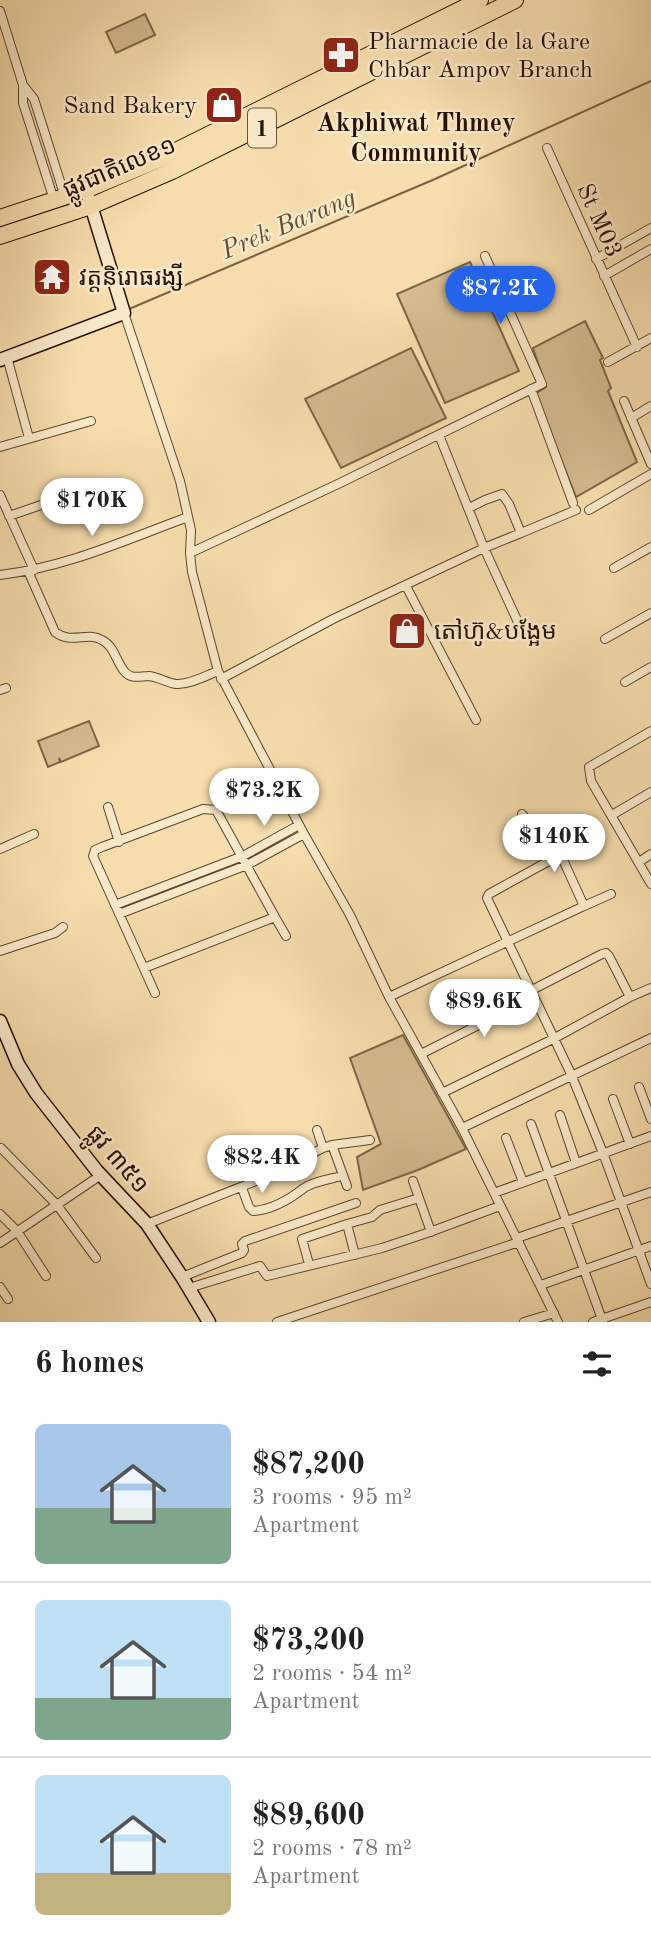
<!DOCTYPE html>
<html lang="en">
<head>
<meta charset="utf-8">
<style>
	:root { --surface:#fff; --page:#f6f6f6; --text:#222; --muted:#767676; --line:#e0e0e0; --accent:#2563eb }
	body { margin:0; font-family:"Old Standard TT","Noto Sans Khmer",serif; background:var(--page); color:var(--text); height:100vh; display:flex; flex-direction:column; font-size:26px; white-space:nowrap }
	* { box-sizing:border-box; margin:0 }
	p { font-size:23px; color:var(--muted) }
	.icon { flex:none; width:38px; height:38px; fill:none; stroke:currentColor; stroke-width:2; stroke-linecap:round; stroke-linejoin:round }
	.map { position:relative; height:1322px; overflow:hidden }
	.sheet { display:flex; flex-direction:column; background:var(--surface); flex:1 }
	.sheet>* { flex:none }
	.price { position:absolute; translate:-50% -60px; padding:0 16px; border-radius:24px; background:#fff; color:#222; font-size:23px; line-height:46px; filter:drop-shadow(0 2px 4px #0008) }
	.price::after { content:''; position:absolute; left:50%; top:42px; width:21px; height:16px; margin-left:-10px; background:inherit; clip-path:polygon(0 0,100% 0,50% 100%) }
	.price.selected { background:var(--accent); color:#fff }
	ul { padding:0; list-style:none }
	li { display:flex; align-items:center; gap:21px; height:175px; padding:0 35px }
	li+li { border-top:2px solid var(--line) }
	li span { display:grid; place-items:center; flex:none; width:196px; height:140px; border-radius:10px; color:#555 }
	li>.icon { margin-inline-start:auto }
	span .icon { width:84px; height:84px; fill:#fffc; stroke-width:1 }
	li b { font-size:30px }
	h2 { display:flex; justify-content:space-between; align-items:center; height:84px; padding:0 35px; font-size:30px }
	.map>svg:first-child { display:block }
	.green { fill:#d5bb90; stroke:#7e6648; stroke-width:2 }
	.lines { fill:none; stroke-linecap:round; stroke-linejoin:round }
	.stream { stroke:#7a6245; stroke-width:2 }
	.street-casing { stroke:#5c442c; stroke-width:10 }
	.secondary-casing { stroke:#281100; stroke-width:15 }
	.highway-casing { stroke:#281100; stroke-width:18 }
	.street { stroke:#faeaca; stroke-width:8 }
	.secondary { stroke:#faeaca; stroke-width:12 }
	.highway { stroke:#f8deae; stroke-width:16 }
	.labels { text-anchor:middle; stroke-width:5; stroke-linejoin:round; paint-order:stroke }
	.shield { fill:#faeaca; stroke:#67523d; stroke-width:2 }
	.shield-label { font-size:23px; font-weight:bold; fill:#281100 }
	.poi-label { font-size:24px; fill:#281100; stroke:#faeaca; text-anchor:start }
	.street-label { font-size:24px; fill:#281100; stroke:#faeaca }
	.neighbourhood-label { font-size:26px; font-weight:bold; fill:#281100; stroke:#faeaca }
	.water-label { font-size:26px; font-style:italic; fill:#664e34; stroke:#faeaca }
</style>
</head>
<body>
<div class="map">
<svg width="651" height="1322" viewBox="0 0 651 1322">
	<rect width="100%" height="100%" fill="#f8deae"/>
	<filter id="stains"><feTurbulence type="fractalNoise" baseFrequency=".00286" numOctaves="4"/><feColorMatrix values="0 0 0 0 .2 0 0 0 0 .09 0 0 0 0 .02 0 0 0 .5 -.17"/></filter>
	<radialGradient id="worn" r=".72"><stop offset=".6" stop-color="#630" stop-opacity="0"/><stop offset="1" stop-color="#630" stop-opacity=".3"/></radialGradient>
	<path class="green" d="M 145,14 L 155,35 L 116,53 L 106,32 Z
		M 470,262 L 519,371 L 445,403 L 397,294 Z
		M 585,321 L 603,358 L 600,360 L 611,388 L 608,391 L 637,462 L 576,497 L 535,394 L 546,387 L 533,348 Z
		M 411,348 L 446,418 L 341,468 L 305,399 Z
		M 89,721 L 99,746 L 61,762 L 59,758 L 60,762 L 48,767 L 38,741 Z
		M 403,1035 L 466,1149 L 418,1170 L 363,1190 L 357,1157 L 381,1144 L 350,1058 Z"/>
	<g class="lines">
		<path class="stream" d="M 129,309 L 435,179 L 651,81"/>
		<g class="street-casing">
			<path id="street" d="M 0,11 L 23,85 L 34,99 L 65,197
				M 23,85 L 23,103 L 55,203
				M 547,148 L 637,347
				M 596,259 L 651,228
				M 604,276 L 651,249
				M 124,313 L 180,481 L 191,530 L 190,553 L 192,572 L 218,671 L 304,834 L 350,915 L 389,997 L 462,1128 L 558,1322
				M 7,357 L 29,438
				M 608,362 L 651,338
				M 531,389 L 573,503
				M 624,401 L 651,464
				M 631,418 L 651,406
				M 439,435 L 484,548 L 522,631
				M 0,447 L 91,421
				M 0,495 L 34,570
				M 44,504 L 70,493
				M 589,510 L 651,474
				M 9,516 L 44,504 L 58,511 L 70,511
				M 521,533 L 576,510
				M 190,553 L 338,484 L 542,384 L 485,256
				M 614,568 L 651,547
				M 28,571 L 55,632 C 72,645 86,631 102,640 C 114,646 116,661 124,671 C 131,680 140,676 149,676 C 159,677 167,683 176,684 C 189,685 205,676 218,671
				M 0,575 C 67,567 125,540 188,517
				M 406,586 L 476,720
				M 605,639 L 651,613
				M 221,679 L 333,619 L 484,548 L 521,533 L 509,504 L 502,494 L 485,500 L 469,508
				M 625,682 L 651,667
				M 0,690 L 6,688
				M 651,731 L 589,767 L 591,781 L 651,884
				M 108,807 L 119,842
				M 522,814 L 558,856 L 489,894 L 487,898 L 571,1074 L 603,1153 L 651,1284
				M 612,815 L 651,792
				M 0,849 L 34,834
				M 639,862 L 651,854
				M 115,905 L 243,856 L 299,825
				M 584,906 L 611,894
				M 119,914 L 247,865 L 304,834
				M 275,917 L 286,936
				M 0,951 L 55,933 L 63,927
				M 144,968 L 275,917 L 216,810 L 203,809 L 102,847 L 95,850 L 93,856 L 155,993
				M 530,991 L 602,954 L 606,953 L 609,956 L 630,997
				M 389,997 L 584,906 L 564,862 L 558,856
				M 421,1054 L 534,997
				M 639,1087 L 651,1119
				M 442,1093 L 553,1039 L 630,997 L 651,988
				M 613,1099 L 630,1144
				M 560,1115 L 576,1163
				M 531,1124 L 603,1322
				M 462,1128 L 651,1038
				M 317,1130 L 323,1148
				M 506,1138 L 523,1182
				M 332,1145 L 347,1186
				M 1,1148 L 57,1205 L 96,1258
				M 413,1181 L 431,1232
				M 242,1188 L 249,1207 L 253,1211 C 271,1210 290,1199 304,1188 C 314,1181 331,1179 342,1176
				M 494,1193 L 651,1136
				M 0,1214 L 17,1231 L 46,1276
				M 147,1224 L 266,1177 L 323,1148 L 332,1145 L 370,1140
				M 517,1238 L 651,1192
				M 0,1243 L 101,1175
				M 355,1255 L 347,1224 L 372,1217 L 380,1210 L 419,1198
				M 309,1264 L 302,1239 L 347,1224
				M 182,1277 L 242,1253 L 244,1250 L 242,1244 L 245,1241 L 356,1203
				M 541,1285 L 651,1246
				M 0,1287 L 8,1299
				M 189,1288 L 260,1266 L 267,1276 L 382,1248 L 427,1233 L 500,1206
				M 277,1322 L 519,1242
				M 524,1322 L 554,1313
				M 593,1322 L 651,1302"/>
		</g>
		<g class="secondary-casing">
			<path id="secondary" d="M 0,360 L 124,313 L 89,199
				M 0,1021 L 18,1064 L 36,1093 L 97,1171 L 147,1224 L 182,1277 L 209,1322"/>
		</g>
		<g class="highway-casing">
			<path id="highway" d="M 0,218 L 85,190 L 164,157 L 480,0
				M 0,236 L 91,206 L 172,171 L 515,0"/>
		</g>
		<use href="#street" class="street"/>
		<use href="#secondary" class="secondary"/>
		<use href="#highway" class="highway"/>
	</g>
	<defs>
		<g id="pharmacy-square" transform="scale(2.0125)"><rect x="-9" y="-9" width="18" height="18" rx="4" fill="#8f2418" stroke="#faeaca"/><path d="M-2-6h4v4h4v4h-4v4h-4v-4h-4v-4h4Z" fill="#fff"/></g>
		<g id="shop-square" transform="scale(2.0125)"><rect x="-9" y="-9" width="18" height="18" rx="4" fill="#8f2418" stroke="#faeaca"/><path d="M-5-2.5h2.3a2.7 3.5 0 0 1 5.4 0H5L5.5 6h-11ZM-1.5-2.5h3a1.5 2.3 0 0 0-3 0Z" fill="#fff"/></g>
		<g id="temple-square" transform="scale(2.0125)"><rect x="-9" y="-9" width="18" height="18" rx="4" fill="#8f2418" stroke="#faeaca"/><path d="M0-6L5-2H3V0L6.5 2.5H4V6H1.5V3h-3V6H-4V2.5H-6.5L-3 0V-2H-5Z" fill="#fff"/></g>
	</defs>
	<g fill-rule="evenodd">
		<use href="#pharmacy-square" x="341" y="55"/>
		<use href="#shop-square" x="224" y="105"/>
		<use href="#temple-square" x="52" y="277"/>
		<use href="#shop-square" x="407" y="631"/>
	</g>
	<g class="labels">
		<rect class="shield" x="248" y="108.5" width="28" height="39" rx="5"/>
		<g class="shield-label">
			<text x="262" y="136">1</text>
		</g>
		<g class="poi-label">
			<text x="368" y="49">Pharmacie de la Gare<tspan x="368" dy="28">Chbar Ampov Branch</tspan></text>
			<text x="197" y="113" text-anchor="end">Sand Bakery</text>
			<text x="79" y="285">វត្តនិរោធរង្សី</text>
			<text x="434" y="639">តៅហ៊ូ&amp;បង្អែម</text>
		</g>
		<g class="street-label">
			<text transform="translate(119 167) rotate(-23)" y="8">ផ្លូវជាតិលេខ១</text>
			<text transform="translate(600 220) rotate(66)" y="8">St M03</text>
			<text transform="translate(118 1159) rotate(49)" y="8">ផ្លូវ ៣៥១</text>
		</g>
		<g class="neighbourhood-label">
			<text x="416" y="131">Akphiwat Thmey<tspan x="416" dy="30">Community</tspan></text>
		</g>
		<g class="water-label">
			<text transform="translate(288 223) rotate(-23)" y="9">Prek Barang</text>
		</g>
	</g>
	<rect width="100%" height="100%" filter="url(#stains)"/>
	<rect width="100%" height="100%" fill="url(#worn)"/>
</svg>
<b class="price selected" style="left:500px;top:326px">$87.2K</b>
<b class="price" style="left:92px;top:538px">$170K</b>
<b class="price" style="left:264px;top:828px">$73.2K</b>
<b class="price" style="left:554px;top:874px">$140K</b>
<b class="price" style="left:484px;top:1039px">$89.6K</b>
<b class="price" style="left:262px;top:1195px">$82.4K</b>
</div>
<section class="sheet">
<h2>6 homes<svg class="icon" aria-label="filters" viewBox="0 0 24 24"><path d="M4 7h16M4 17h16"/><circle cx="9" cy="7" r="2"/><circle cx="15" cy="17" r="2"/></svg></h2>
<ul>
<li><span style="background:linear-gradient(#a9c7e8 60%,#7fa58c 0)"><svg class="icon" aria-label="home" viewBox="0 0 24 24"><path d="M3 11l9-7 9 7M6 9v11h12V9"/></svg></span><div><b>$87,200</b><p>3 rooms · 95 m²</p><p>Apartment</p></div></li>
<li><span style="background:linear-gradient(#bfe0f5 70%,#7fa58c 0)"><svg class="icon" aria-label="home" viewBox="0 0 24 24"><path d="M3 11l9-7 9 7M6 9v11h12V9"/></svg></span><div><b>$73,200</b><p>2 rooms · 54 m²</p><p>Apartment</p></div></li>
<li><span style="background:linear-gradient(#bfe0f5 70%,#c2b280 0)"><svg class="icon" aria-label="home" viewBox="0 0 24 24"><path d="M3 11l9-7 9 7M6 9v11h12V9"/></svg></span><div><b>$89,600</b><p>2 rooms · 78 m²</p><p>Apartment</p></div></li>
</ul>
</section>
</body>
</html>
